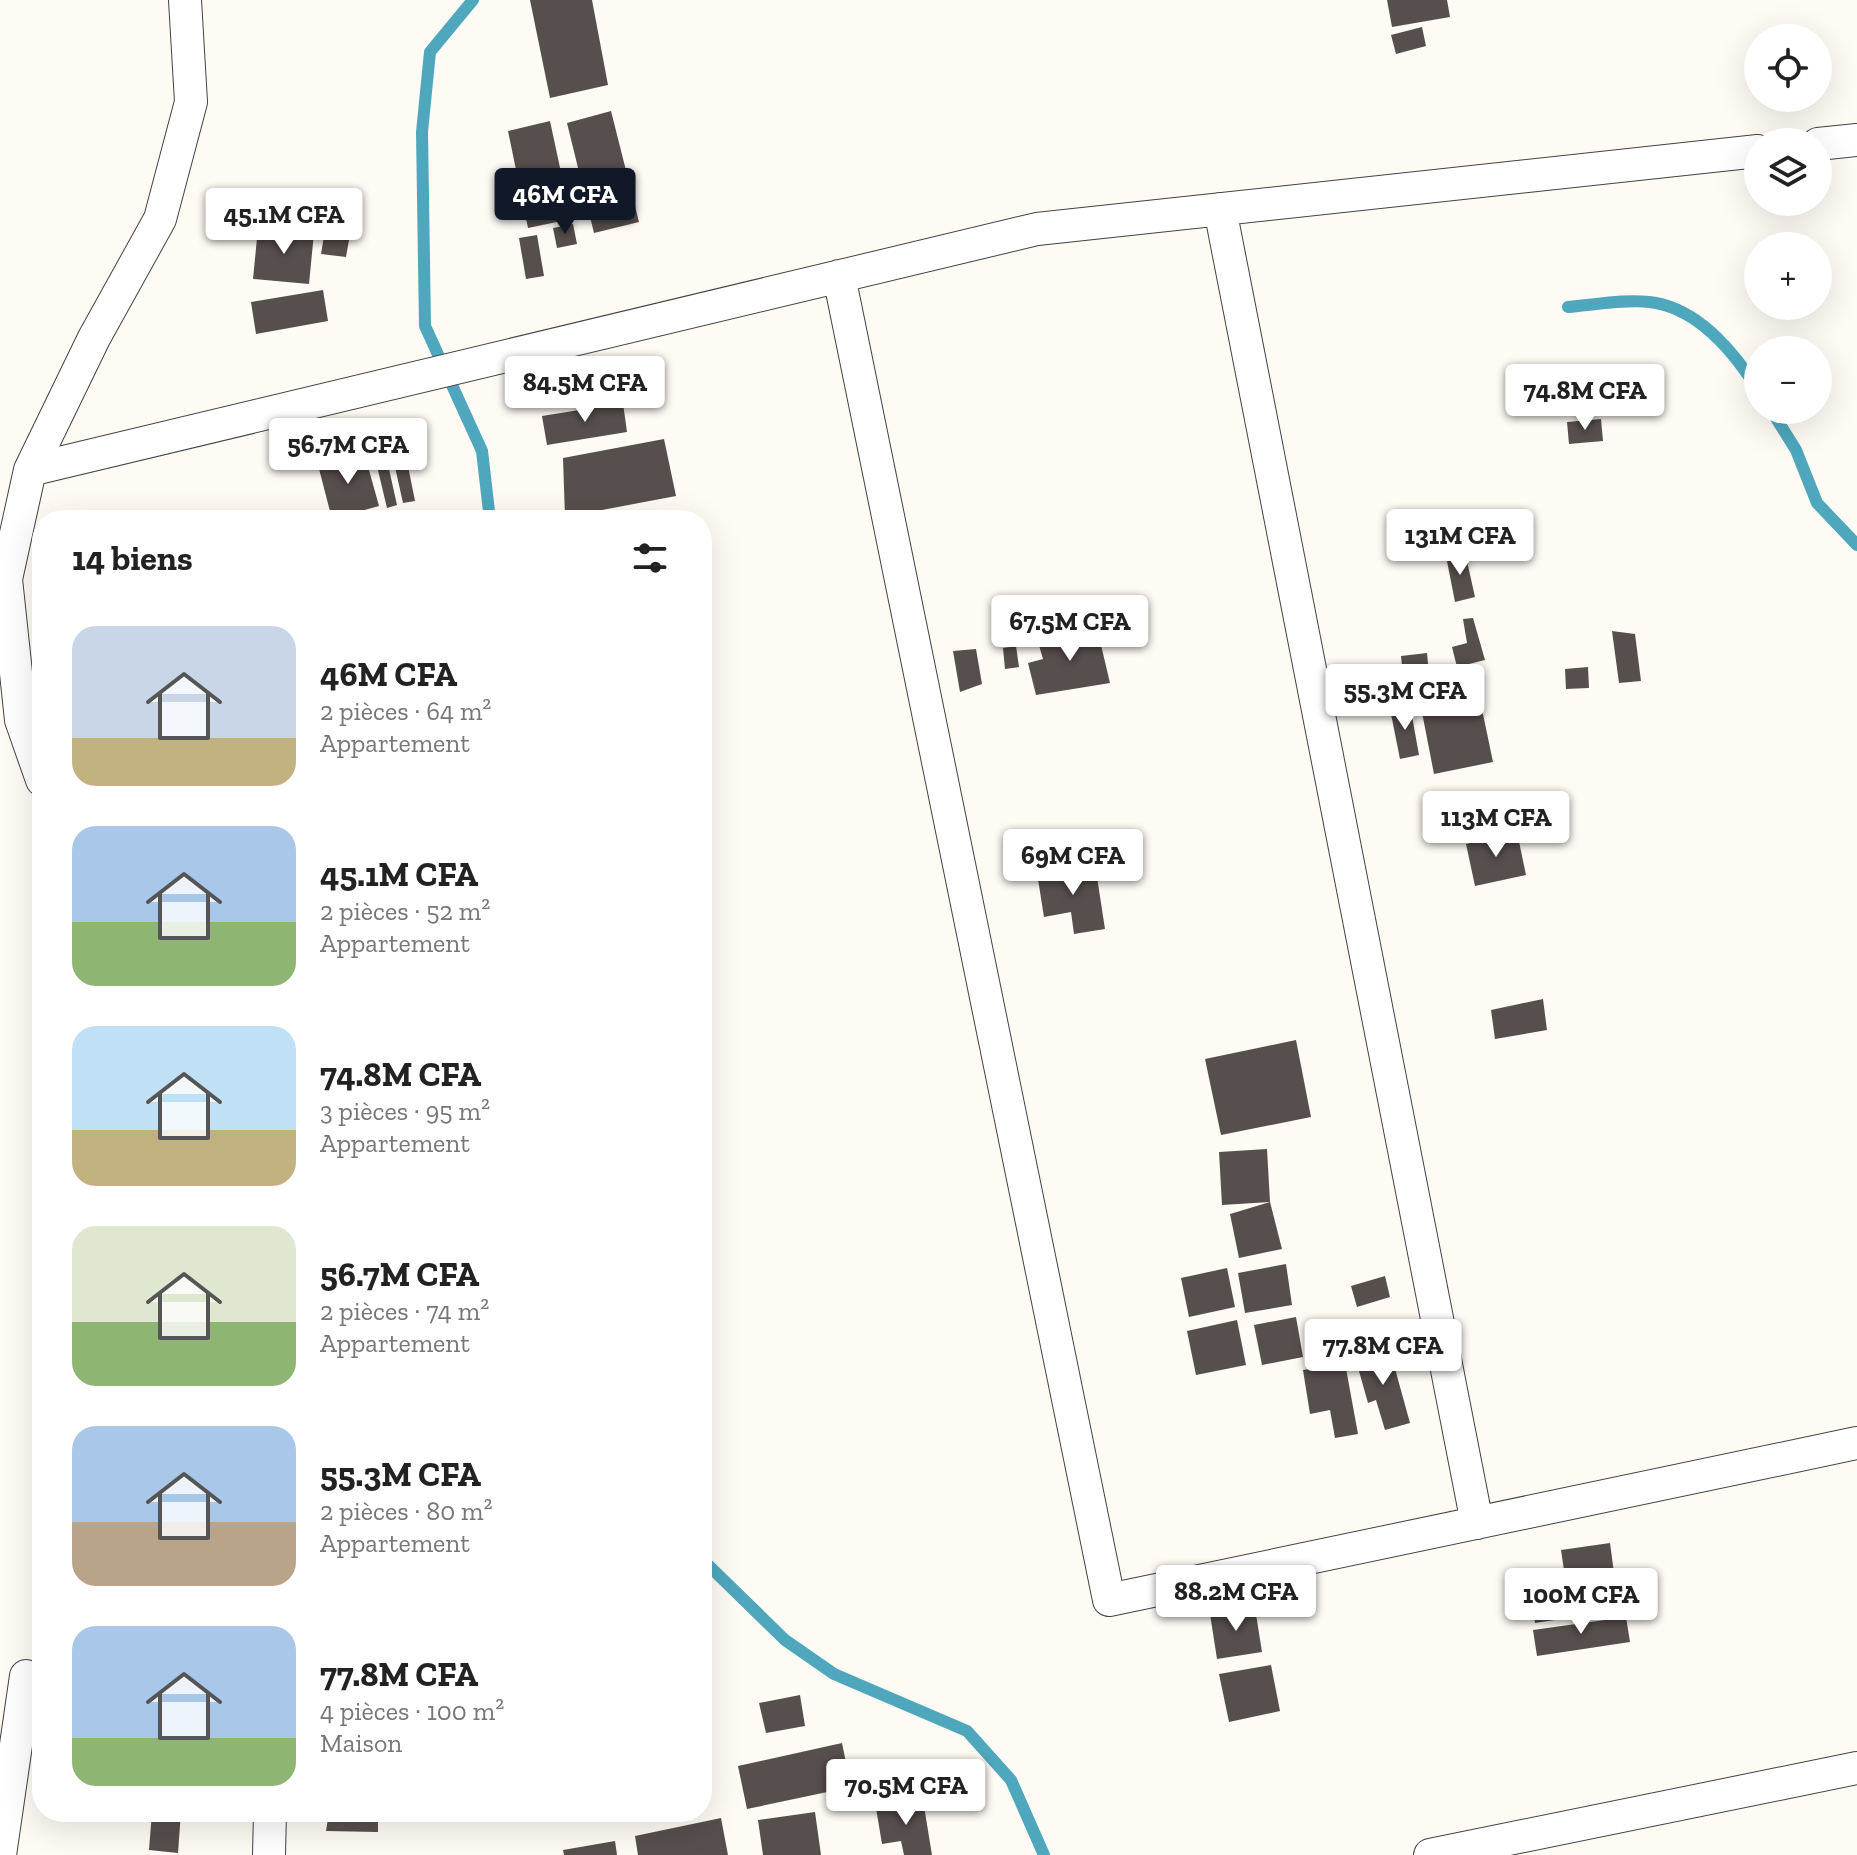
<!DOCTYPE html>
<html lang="fr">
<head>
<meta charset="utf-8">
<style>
	:root { --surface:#fff; --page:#f6f6f6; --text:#222; --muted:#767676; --accent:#111827 }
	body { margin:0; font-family:"Zilla Slab",serif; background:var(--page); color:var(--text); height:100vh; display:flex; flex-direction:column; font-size:30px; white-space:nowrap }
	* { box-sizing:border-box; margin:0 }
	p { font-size:26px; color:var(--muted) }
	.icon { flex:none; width:44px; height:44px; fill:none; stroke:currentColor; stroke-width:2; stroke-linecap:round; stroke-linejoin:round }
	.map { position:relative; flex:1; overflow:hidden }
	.details { position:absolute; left:32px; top:510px; width:680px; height:1312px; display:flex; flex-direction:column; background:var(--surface); border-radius:32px; box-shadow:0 8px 32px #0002 }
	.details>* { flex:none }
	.controls { position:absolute; left:1744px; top:24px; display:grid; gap:16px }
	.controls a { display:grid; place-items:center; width:88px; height:88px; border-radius:50%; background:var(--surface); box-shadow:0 8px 32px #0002; font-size:40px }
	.price { position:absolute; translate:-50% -68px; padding:0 18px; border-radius:8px; background:#fff; color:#222; font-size:26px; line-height:52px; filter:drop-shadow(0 2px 4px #0008) }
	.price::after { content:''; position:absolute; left:50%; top:48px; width:24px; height:18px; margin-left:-12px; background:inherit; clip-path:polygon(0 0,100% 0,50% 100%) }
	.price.active { background:var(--accent); color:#fff }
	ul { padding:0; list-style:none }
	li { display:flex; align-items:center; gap:24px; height:200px; padding:0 40px }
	li span { display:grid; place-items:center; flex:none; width:224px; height:160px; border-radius:24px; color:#555 }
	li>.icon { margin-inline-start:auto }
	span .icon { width:96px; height:96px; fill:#fffc; stroke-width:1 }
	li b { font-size:34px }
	h2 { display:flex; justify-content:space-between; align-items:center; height:96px; padding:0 40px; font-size:34px }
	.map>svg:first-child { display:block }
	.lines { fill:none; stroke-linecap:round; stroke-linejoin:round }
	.stream { stroke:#4ea7bd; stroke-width:12 }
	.building { fill:#574f4d }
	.minor-casing { stroke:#434343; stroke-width:34 }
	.minor { stroke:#fff; stroke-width:32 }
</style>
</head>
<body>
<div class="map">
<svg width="1857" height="1855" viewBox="0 0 1857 1855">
	<rect width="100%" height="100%" fill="#fefaf4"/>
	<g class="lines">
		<path class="stream" d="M 473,0 L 430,52 L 422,132 L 425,326 L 482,451 L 490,520
			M 1568,307 C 1594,305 1624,299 1649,302 C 1698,307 1734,352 1758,390
			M 1771,410 L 1796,450 L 1817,503 L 1857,545
			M 702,1559 L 785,1640 L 834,1674 L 967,1731 L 1011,1780 L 1044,1855"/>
	</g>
	<path class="building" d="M 530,0 L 592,0 L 608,85 L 550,98 Z
		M 1387,0 L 1447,0 L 1450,17 L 1392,27 Z
		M 1422,27 L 1426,46 L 1396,54 L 1391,35 Z
		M 611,111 L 639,222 L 594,233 L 567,123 Z
		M 550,121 L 571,219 L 528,228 L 508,131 Z
		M 573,224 L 577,244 L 557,248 L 553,228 Z
		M 258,228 L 314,233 L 309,284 L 253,279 Z
		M 537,235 L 544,276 L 526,279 L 519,238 Z
		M 324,236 L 349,240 L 346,257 L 321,254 Z
		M 323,290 L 328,321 L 256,334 L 251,302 Z
		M 623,403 L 627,432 L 547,445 L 542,416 Z
		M 1601,419 L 1603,441 L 1569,444 L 1567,422 Z
		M 664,439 L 676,496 L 565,517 L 563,458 Z
		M 364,452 L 379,506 L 332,519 L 318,465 Z
		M 406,456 L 415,501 L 403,503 L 393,458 Z
		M 387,460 L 397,505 L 387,508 L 376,462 Z
		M 1465,552 L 1475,597 L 1455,602 L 1446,556 Z
		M 1473,618 L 1485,660 L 1457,667 L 1452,647 L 1467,643 L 1463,619 Z
		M 1097,628 L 1110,683 L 1036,695 L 1028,663 L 1043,659 L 1038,642 Z
		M 1612,631 L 1635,634 L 1641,681 L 1619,683 Z
		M 1016,646 L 1019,667 L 1005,669 L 1003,648 Z
		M 976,649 L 982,684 L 960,692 L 953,651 Z
		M 1427,653 L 1429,674 L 1403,677 L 1401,656 Z
		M 1588,667 L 1589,688 L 1566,689 L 1565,669 Z
		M 1478,690 L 1493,762 L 1434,774 L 1420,702 Z
		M 1410,705 L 1419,755 L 1400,759 L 1390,709 Z
		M 1517,832 L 1526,875 L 1475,886 L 1466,844 Z
		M 1095,864 L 1105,929 L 1074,934 L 1071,912 L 1044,917 L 1037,873 Z
		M 1543,999 L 1547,1030 L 1495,1039 L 1491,1010 Z
		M 1296,1040 L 1311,1117 L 1221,1135 L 1205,1059 Z
		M 1267,1149 L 1270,1202 L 1282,1249 L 1239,1258 L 1230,1214 L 1270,1202 L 1222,1205 L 1219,1152 Z
		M 1286,1264 L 1292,1305 L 1245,1313 L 1238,1273 Z
		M 1227,1268 L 1235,1307 L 1189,1317 L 1181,1278 Z
		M 1385,1276 L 1390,1297 L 1357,1307 L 1351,1286 Z
		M 1296,1317 L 1303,1357 L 1262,1365 L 1254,1325 Z
		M 1237,1320 L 1246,1365 L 1196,1375 L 1187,1331 Z
		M 1389,1347 L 1410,1423 L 1385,1430 L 1376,1400 L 1368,1403 L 1355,1357 Z
		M 1345,1363 L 1358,1434 L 1335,1438 L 1330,1410 L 1310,1414 L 1303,1370 Z
		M 1610,1543 L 1619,1610 L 1535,1623 L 1529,1582 L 1565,1577 L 1561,1550 Z
		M 1255,1608 L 1262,1652 L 1217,1659 L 1210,1614 Z
		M 1626,1617 L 1630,1642 L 1537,1656 L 1533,1630 Z
		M 1271,1665 L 1280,1711 L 1229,1722 L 1219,1674 Z
		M 800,1695 L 805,1726 L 766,1733 L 759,1703 Z
		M 842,1743 L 851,1787 L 747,1809 L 738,1766 Z
		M 923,1800 L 932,1855 L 904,1855 L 901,1841 L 882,1844 L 876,1808 Z
		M 152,1812 L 181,1812 L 178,1853 L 149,1850 Z
		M 329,1812 L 378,1812 L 378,1832 L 326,1831 Z
		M 815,1812 L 821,1855 L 763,1855 L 758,1820 Z
		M 721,1818 L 728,1855 L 638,1855 L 635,1836 Z
		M 615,1841 L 617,1855 L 564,1855 L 563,1850 Z"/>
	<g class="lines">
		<g class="minor-casing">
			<path id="minor" d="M 1818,144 L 1857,140
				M 1220,209 L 1477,1523
				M 839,276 L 1109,1600 L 1857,1443
				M 30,470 L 1037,229 L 1758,151
				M 42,780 L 21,720 L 6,579 L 30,470 L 94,338 L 160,219 L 191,102 L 185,0
				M 0,1855 L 26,1676
				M 269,1855 L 270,1812
				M 1430,1855 L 1857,1768"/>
		</g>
		<use href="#minor" class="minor"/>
	</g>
</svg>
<div class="controls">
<a><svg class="icon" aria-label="locate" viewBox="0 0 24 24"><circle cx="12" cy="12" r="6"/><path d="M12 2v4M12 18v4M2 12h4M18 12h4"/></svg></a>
<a><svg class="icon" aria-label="layers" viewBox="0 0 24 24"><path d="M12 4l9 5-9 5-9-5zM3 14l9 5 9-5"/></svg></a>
<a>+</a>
<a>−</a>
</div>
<b class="price active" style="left:565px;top:236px">46M CFA</b>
<b class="price" style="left:284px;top:256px">45.1M CFA</b>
<b class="price" style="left:585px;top:424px">84.5M CFA</b>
<b class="price" style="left:1585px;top:432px">74.8M CFA</b>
<b class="price" style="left:348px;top:486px">56.7M CFA</b>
<b class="price" style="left:1460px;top:577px">131M CFA</b>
<b class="price" style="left:1070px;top:663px">67.5M CFA</b>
<b class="price" style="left:1405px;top:732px">55.3M CFA</b>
<b class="price" style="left:1496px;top:859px">113M CFA</b>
<b class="price" style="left:1073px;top:897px">69M CFA</b>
<b class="price" style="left:1383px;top:1387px">77.8M CFA</b>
<b class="price" style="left:1236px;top:1633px">88.2M CFA</b>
<b class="price" style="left:1581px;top:1636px">100M CFA</b>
<b class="price" style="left:906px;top:1827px">70.5M CFA</b>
<section class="details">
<h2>14 biens<svg class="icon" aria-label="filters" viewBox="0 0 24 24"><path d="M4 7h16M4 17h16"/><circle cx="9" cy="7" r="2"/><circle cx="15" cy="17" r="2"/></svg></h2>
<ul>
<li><span style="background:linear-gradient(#c9d6e8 70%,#c2b280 0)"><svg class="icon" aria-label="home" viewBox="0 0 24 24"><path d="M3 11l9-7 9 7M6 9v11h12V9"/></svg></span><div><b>46M CFA</b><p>2 pièces · 64 m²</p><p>Appartement</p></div></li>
<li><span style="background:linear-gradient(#a9c7e8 60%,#8fb573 0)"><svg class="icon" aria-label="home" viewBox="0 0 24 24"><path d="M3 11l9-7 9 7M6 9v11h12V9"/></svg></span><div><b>45.1M CFA</b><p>2 pièces · 52 m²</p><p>Appartement</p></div></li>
<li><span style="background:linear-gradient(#bfe0f5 65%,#c2b280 0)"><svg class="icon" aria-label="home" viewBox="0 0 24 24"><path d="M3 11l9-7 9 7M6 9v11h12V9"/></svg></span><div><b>74.8M CFA</b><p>3 pièces · 95 m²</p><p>Appartement</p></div></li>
<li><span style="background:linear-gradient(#dfe7d0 60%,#8fb573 0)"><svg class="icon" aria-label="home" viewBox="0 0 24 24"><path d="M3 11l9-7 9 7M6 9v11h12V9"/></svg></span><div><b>56.7M CFA</b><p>2 pièces · 74 m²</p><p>Appartement</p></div></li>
<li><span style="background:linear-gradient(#a9c7e8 60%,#b9a48a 0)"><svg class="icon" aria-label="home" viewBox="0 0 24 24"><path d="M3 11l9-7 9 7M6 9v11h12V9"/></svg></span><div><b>55.3M CFA</b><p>2 pièces · 80 m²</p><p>Appartement</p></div></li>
<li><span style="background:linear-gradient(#a9c7e8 70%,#8fb573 0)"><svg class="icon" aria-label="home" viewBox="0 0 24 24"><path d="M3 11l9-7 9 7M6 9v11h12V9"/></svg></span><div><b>77.8M CFA</b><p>4 pièces · 100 m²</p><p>Maison</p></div></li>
</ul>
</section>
</div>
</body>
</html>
